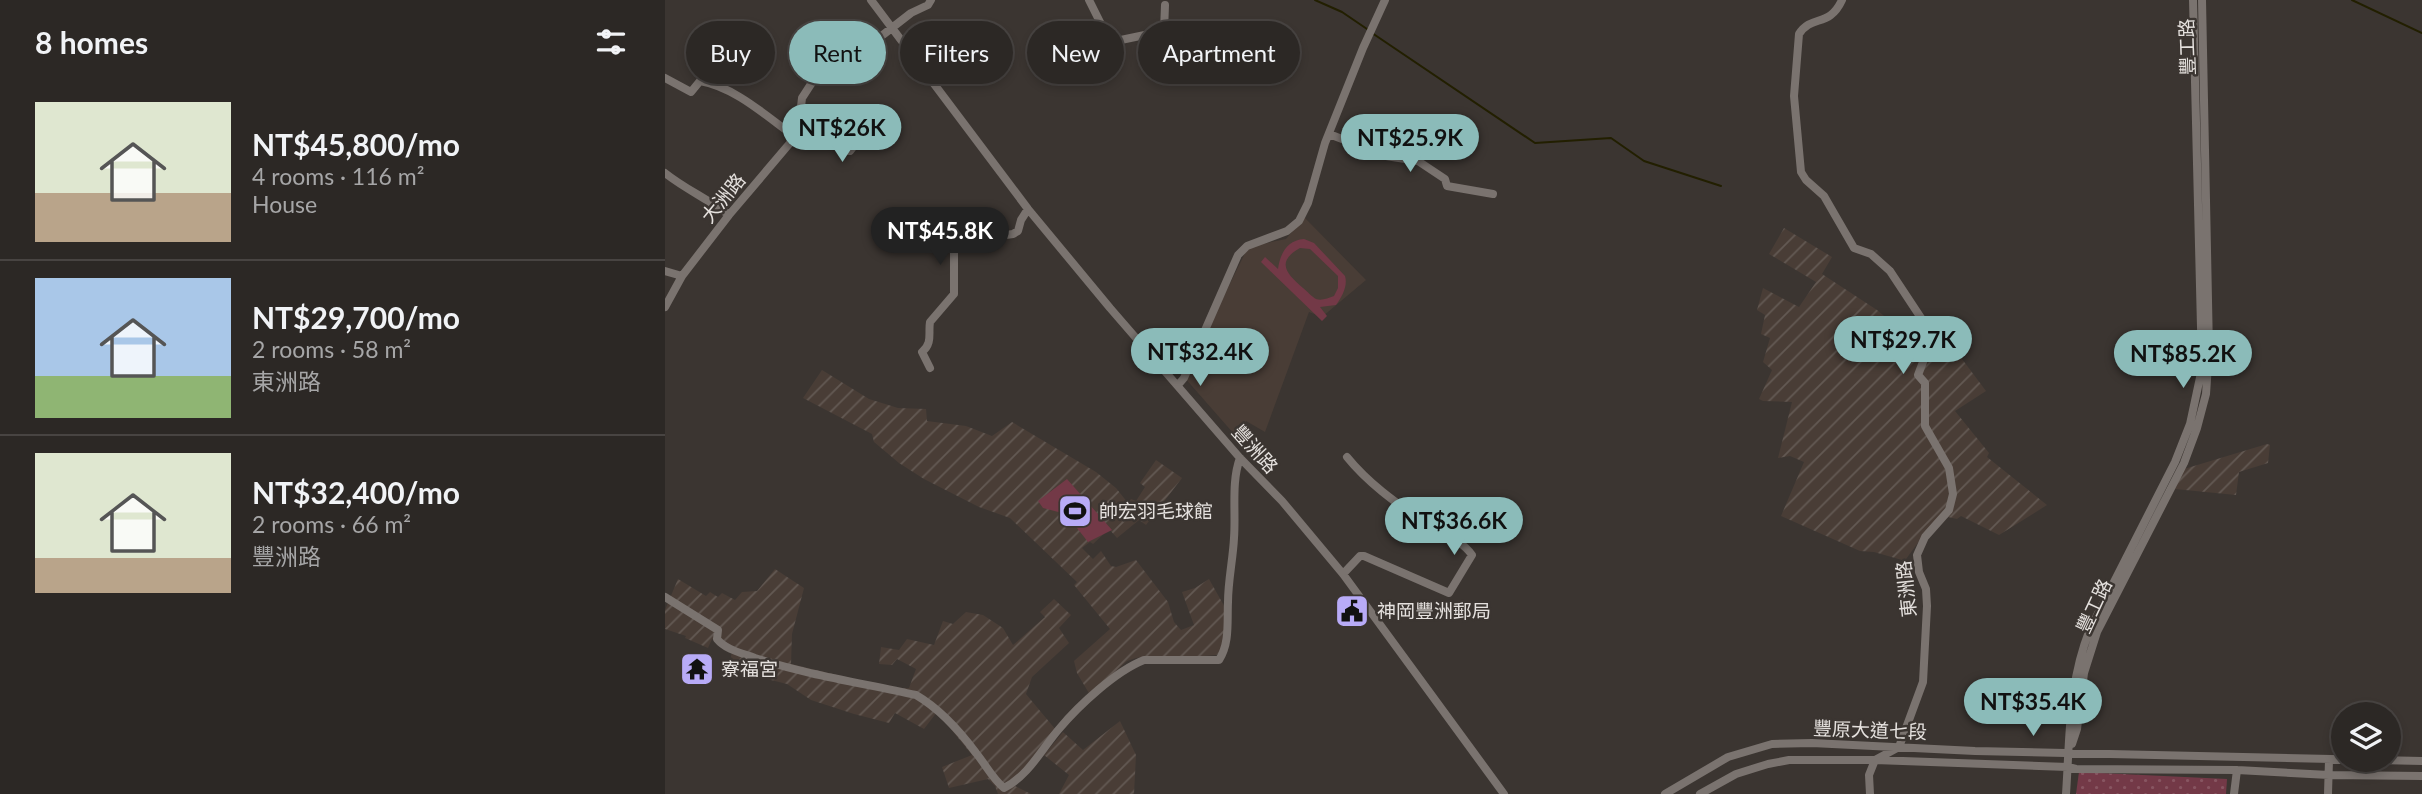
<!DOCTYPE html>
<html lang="en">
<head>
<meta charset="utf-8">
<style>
	:root { --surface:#2c2825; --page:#383432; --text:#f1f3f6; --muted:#a6a6a7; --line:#484442; --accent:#8bbbb9 }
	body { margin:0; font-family:Lato,"Noto Sans TC",sans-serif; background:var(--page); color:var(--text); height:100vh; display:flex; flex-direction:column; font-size:26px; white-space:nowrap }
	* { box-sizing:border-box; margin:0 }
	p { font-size:23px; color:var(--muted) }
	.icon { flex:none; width:38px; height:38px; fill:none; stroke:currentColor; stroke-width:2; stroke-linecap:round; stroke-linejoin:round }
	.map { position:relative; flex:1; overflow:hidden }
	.panel { display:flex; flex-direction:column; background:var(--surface); width:665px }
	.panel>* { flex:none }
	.top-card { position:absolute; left:21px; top:21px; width:665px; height:63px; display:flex; gap:14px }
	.controls { position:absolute; left:1666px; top:702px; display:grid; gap:14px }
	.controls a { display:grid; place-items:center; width:70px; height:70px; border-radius:50%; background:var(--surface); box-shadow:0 4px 10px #0003,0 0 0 2px var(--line); font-size:35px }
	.price { position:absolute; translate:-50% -60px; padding:0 16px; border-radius:24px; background:var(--accent); color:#111; font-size:23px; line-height:46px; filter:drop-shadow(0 2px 4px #0008) }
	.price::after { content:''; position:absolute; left:50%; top:42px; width:21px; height:16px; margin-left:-10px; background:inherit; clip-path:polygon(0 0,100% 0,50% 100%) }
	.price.on { background:#222; color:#fff }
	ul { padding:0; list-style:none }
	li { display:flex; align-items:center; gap:21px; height:175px; padding:0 35px }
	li+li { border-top:2px solid var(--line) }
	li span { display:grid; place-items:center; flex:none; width:196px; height:140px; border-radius:0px; color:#555 }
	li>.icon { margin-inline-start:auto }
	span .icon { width:84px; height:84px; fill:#fffc; stroke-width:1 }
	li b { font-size:30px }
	h2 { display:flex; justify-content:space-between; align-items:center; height:84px; padding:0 35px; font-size:30px }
	.tag { padding:0 24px; border-radius:32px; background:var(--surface); box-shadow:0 4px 10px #0003,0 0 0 2px var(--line); font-size:24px; line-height:63px }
	.tag.on { background:var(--accent); color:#111 }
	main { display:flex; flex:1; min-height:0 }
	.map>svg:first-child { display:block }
	.built { fill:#493d36 }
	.industrial { fill:url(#industrial-furrows) }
	.park { fill:url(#park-dots) }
	.garden { fill:#733947; fill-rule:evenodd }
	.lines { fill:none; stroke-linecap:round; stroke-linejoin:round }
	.stream { stroke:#221f00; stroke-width:2 }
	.minor { stroke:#7a736f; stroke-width:8 }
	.labels { text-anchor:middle; stroke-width:5; stroke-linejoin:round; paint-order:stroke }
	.street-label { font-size:19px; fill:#e5e1de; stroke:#3b3531 }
	.poi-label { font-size:19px; fill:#e5e1de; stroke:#3b3531; text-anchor:start }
</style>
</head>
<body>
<main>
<section class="panel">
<h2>8 homes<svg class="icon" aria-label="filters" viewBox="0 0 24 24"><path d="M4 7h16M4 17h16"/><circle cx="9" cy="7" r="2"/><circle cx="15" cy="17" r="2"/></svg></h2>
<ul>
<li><span style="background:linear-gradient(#dfe7d0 65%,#b9a48a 0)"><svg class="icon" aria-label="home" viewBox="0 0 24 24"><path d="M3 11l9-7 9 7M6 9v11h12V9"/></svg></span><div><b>NT$45,800/mo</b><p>4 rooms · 116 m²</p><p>House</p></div></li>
<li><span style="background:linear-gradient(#a9c7e8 70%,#8fb573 0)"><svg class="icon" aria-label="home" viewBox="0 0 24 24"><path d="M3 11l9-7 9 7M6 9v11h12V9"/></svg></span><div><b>NT$29,700/mo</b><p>2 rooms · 58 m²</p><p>東洲路</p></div></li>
<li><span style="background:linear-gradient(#dfe7d0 75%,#b9a48a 0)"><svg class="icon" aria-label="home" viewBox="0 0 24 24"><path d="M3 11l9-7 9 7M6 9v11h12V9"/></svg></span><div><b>NT$32,400/mo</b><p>2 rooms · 66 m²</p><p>豐洲路</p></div></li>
</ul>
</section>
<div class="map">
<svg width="1757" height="794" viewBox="0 0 1757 794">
	<defs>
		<pattern id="industrial-furrows" width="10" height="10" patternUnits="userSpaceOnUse" patternTransform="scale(1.75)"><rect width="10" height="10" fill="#493d36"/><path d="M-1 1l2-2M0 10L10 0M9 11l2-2" fill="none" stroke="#635953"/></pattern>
		<pattern id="park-dots" width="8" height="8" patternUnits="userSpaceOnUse" patternTransform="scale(1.75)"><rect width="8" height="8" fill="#733947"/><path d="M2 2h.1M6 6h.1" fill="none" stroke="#875561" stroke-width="1.8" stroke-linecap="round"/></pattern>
	</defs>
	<rect width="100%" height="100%" fill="#3b3531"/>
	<path class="built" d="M 639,217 L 701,280 L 657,317 L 644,312 L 600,432 L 581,421 L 576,442 L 519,377 L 583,247 L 621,239 Z"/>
	<path class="industrial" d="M 1119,228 L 1167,257 L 1157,274 L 1212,310 L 1263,353 L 1270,339 L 1288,347 L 1321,391 L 1290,411 L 1324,453 L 1322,457 L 1382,505 L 1334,535 L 1296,516 L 1292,519 L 1283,517 L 1266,525 L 1241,559 L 1237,560 L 1209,552 L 1195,551 L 1116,516 L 1139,462 L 1125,456 L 1113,458 L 1127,402 L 1098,401 L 1094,399 L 1107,370 L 1098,362 L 1105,338 L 1096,334 L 1100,315 L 1092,310 L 1098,288 L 1134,307 L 1151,282 L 1104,254 Z
		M 157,370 L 204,399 L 233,408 L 261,409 L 262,421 L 301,426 L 327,436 L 347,422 L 431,472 L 451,488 L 463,503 L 466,499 L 471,501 L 480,487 L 475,483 L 491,460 L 517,478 L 481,525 L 474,520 L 452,538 L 444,529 L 428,544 L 425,542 L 417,548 L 428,559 L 436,551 L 446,566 L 451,567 L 471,560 L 503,602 L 509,622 L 516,630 L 529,625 L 517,592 L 530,588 L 544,579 L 562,611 L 560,633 L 555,652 L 551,655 L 515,658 L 482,656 L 471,658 L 462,661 L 425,695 L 412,673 L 409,661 L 445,629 L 409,585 L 412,582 L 345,518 L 314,507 L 259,479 L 234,463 L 209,442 L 207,434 L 138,398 Z
		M 1602,444 L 1605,445 L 1603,463 L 1574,472 L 1571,495 L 1510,489 L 1519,469 Z
		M 110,569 L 139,588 L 127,634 L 126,664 L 231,689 L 244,688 L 251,669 L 232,659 L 227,665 L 214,664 L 216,647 L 234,650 L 242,639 L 269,645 L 278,621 L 288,624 L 301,612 L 318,615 L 338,628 L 348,645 L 380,617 L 375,612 L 389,599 L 406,615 L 394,628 L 404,643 L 367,677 L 361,694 L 391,730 L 355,775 L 350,786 L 366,794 L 333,794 L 330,786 L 323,779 L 284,788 L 277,767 L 307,755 L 272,712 L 259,729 L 230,713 L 224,723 L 189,714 L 146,700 L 122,684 L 63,669 L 67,652 L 47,639 L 43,648 L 20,638 L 21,636 L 0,629 L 0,610 L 13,579 L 41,596 L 45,592 L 53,597 L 57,593 L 70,600 L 77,592 L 92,591 Z
		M 455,721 L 471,755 L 469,794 L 394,794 L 404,775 L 379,755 L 398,732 L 418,750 Z"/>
	<path class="park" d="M 1414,772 L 1562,779 L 1561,794 L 1411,794 Z"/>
	<path class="garden" d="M 639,239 L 649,243 L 680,276 C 683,286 677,297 671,305 L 655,307 L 662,316 L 657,321 L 596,262 L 600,257 L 613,269 C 615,254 622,240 639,239 ZM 635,248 L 645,249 L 673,276 L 673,288 L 669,296 C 663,298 657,301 651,299 C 647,297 642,291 638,288 C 622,274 610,262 635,248 Z
		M 402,479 L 447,530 L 423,542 L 401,514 L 378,508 L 373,501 Z"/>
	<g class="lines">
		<path class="stream" d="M 650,0 L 677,12 L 702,29
			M 1687,0 L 1757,33
			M 707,33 L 870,143 L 946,138 L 979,161 L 1056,186"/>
		<path class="minor" d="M 206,0 L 363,209 L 445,308 L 575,458 L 617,501 L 678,574 L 839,794
			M 424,0 L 438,28 L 451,41 L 499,31 L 500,5
			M 1177,0 C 1164,28 1147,14 1134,34 L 1129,96 L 1136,172 L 1141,180 L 1159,196 L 1189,248 L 1206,254 L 1225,271 L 1264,330 L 1266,341 L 1253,375 L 1260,383 L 1260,426 L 1284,468 L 1288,494 L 1284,510 L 1260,537 L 1252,555 L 1254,572 L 1261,589 L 1262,606 L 1258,682 L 1234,747 L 1210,760 L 1204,775 L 1205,794
			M 0,78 L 26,92 L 35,81 C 70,87 101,116 129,136
			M 135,117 L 141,124 L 180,150 L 185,151 L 196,137 L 195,123
			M 664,134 L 721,156 L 753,161 L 780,179 L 782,186 L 828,194
			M 0,173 C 20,189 43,199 64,215
			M 0,271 L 17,276
			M 0,307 L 17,276 L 64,215 L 125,143 L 134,124 L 137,98 L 148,81 L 201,48 L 246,13 L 263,5 L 266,0
			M 265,368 L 257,352 C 268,343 263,333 265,322 L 289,294 L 289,247 L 291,242 L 348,234 L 353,231 L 356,220 L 363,209
			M 513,385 L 519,378 L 573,255 L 582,246 L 622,231 L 634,221 L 643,203 L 660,143 L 698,48 L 720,0
			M 678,574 L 695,556 L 699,556 L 784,593 L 807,555 C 796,539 773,532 757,521 C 730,502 703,483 682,457
			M 0,597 L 53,630 L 52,639 C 61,650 77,653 90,658 C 143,675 197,683 251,695 C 275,709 294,730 311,753 C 321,765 327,778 339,788 C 364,775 376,750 394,729 C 414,705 451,671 479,660 L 554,660 C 565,643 562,622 563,602 C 563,581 568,559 569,538 C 571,512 566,482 575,458
			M 1407,744 L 1412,729 L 1419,673 L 1432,632 L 1519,463 L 1532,428 L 1541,394 L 1544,350 L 1537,0
			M 1000,794 L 1063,757 L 1107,744 L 1147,743 L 1310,751 L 1757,761
			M 1035,794 L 1071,774 L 1103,764 L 1124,760 L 1210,760 L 1403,767 L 1411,769 L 1572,770 L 1664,775 L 1757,776
			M 1401,794 C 1405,736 1403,684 1425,629 L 1510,462 L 1525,424 L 1537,368 L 1528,0
			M 1569,794 L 1572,770
			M 1663,794 L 1664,760"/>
	</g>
	<defs>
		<g id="stadium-square" transform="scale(1.75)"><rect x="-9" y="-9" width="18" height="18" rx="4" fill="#b8abf7" stroke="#3b3531"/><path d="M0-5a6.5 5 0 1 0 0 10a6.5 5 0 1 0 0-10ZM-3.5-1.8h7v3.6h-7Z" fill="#111"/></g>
		<g id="civic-square" transform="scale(1.75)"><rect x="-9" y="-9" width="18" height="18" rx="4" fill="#b8abf7" stroke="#3b3531"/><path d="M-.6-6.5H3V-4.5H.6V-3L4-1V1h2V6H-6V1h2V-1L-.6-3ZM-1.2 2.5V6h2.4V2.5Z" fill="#111"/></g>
		<g id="temple-square" transform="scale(1.75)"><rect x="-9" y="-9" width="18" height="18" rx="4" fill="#b8abf7" stroke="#3b3531"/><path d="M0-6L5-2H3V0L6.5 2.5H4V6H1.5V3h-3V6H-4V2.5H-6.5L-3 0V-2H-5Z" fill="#111"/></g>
	</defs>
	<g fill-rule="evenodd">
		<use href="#stadium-square" x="410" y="511"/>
		<use href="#civic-square" x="687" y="611"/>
		<use href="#temple-square" x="32" y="669"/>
	</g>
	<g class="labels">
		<g class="street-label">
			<text transform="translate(1522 47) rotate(-92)" y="7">豐工路</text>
			<text transform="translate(58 198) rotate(-51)" y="7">大洲路</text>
			<text transform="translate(590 449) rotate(48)" y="7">豐洲路</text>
			<text transform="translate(1241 589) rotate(-96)" y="7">東洲路</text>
			<text transform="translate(1429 606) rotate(-65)" y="7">豐工路</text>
			<text transform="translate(1205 730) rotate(2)" y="7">豐原大道七段</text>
		</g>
		<g class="poi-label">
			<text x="434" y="518">帥宏羽毛球館</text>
			<text x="712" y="618">神岡豐洲郵局</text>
			<text x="56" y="676">寮福宮</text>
		</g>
	</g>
</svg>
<div class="controls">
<a><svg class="icon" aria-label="layers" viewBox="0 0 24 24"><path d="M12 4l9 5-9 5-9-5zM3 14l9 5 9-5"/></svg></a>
</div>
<b class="price" style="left:177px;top:164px">NT$26K</b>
<b class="price" style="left:745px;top:174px">NT$25.9K</b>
<b class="price on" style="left:275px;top:267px">NT$45.8K</b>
<b class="price" style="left:1238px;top:376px">NT$29.7K</b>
<b class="price" style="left:535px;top:388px">NT$32.4K</b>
<b class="price" style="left:1518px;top:390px">NT$85.2K</b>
<b class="price" style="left:789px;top:557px">NT$36.6K</b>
<b class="price" style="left:1368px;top:738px">NT$35.4K</b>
<div class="top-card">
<a class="tag">Buy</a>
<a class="tag on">Rent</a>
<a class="tag">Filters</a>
<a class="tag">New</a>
<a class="tag">Apartment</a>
</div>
</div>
</main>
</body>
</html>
